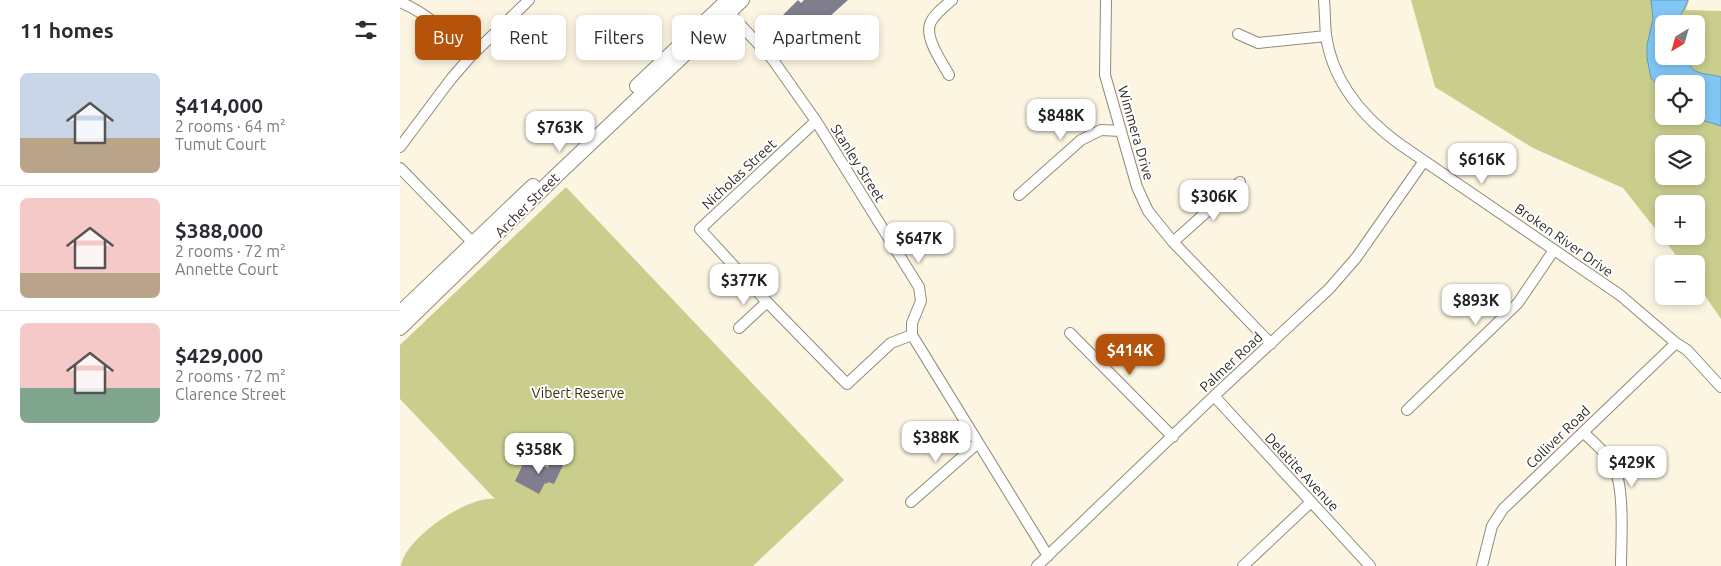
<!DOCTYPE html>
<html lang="en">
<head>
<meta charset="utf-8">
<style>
	:root { --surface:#fff; --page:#f2f2f3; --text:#2b2b33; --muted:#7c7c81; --line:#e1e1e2; --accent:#b45309 }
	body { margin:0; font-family:Ubuntu,sans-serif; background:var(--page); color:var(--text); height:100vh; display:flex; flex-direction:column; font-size:19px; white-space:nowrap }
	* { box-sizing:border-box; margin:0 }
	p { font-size:16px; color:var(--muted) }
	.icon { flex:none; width:28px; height:28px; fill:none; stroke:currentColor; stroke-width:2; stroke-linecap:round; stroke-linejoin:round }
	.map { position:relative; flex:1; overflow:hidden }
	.drawer { display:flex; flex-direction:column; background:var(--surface); width:400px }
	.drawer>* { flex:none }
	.top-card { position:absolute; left:15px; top:15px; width:475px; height:45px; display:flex; gap:10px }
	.needle { width:32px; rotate:217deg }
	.fabs { position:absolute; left:1255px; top:15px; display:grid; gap:10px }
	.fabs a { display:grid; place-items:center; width:50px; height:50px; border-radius:8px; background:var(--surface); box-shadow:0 2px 8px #0003; font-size:25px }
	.price { position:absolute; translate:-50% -42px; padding:0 11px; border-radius:10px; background:#fff; color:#222; font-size:16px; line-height:32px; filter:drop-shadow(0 1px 2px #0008) }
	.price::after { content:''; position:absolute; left:50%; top:30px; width:15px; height:11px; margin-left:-8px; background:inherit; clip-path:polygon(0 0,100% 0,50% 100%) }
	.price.on { background:var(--accent); color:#fff }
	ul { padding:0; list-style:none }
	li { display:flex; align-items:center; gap:15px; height:125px; padding:0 20px }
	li+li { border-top:1px solid var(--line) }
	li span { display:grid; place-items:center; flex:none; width:140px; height:100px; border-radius:8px; color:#555 }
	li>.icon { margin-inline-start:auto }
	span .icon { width:60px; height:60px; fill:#fffc; stroke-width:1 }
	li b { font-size:21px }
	h2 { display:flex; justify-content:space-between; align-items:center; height:60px; padding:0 20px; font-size:21px }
	.tag { padding:0 18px; border-radius:8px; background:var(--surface); box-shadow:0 2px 8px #0003; font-size:18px; line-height:45px }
	.tag.on { background:var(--accent); color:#fff }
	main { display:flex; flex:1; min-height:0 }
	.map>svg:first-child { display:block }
	.green { fill:#c9ce8d; fill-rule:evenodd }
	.water { fill:#80c7f6; stroke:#6798b7 }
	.building { fill:#807d8e }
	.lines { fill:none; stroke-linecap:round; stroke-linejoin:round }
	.street-casing { stroke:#918b7a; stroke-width:12 }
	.secondary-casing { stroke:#918b7a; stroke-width:16 }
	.street { stroke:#fff; stroke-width:10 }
	.secondary { stroke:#fff; stroke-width:14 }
	.labels { text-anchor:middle; stroke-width:4; stroke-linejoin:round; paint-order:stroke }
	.street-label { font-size:14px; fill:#2e2c25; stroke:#fff }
	.park-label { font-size:14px; fill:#2f3106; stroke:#fff }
</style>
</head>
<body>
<main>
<section class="drawer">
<h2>11 homes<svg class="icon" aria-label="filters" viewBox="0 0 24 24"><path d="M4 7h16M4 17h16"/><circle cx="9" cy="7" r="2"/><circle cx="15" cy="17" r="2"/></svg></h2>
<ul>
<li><span style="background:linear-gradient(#c9d6e8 65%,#b9a48a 0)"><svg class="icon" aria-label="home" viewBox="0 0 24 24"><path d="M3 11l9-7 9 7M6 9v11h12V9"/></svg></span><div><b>$414,000</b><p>2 rooms · 64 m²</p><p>Tumut Court</p></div></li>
<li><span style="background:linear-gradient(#f6c9c9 75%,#b9a48a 0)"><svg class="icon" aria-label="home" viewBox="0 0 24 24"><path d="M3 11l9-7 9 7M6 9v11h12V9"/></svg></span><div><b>$388,000</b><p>2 rooms · 72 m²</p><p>Annette Court</p></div></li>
<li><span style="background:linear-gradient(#f6c9c9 65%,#7fa58c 0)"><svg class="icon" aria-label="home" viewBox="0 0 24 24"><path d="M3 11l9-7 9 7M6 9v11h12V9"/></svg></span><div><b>$429,000</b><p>2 rooms · 72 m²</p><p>Clarence Street</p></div></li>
</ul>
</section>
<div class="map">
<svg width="1321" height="566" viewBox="0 0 1321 566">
	<rect width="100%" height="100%" fill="#fcf5e2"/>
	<path class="green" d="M 1011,0 L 1289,0 L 1286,10 L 1321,11 L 1321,319 L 1296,283 L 1296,264 L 1283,264 L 1223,188 L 1133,148 L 1035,87 ZM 1264,24 L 1296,24 L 1296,56 L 1264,56 ZM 1264,84 L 1296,84 L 1296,116 L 1264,116 ZM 1264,144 L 1296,144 L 1296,176 L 1264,176 ZM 1264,204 L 1296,204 L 1296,236 L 1264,236 Z
		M 166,187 L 444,480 L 353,566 L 1,566 C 5,538 67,496 95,499 L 0,399 L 0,345 Z"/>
	<path class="water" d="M 1251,0 L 1288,0 L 1277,24 L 1264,24 L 1264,56 L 1284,56 C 1294,77 1302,72 1321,77 L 1321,126 L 1288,116 L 1296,116 L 1296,84 L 1264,84 L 1264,93 L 1251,78 L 1247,58 L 1247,45 L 1253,19 Z"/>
	<path class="building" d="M 398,0 L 401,3 L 404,0 L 448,0 L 429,17 L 419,22 L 405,37 L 411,44 L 404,50 L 398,44 L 397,46 L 390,38 L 391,37 L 384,29 L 383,31 L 375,23 Z
		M 153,457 L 164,463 L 154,484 L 148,482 L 147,484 L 145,483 L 139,494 L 115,481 L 124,462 L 127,464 L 129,459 L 148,468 Z"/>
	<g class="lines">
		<g class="street-casing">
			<path id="street" d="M 706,0 L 705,75 L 737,187 L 748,211 L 773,242 L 871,344
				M 924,0 C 925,12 925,24 926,35 C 932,81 962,116 998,143 L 1220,295 L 1276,343 L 1287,350 L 1321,387
				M 0,2 C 29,14 49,35 70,57
				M 325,8 L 373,60 L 416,121 L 519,287 L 521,301 L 512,323 L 512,335 L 648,556
				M 838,34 L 858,43 L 926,36
				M 549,75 C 542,62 525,39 530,24 C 533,15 545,6 552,0
				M 416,121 L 300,229 L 367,302 L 447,384 L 491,343 L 512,335
				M 0,147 L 51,79 L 70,57 L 129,0
				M 0,168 L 78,248
				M 619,195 L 681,140 L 701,130 L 721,131
				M 773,242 L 840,182
				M 339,328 L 367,302
				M 670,333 L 773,437
				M 814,396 L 970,566
				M 1007,410 L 1118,303 L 1154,250
				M 1183,432 C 1192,441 1203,450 1210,460 C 1226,480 1221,539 1221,566
				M 511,502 L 578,443
				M 637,566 L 814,396 L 929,289 L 956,258 L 1024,161
				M 843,566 L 911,502
				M 1082,566 L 1092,526 L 1103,509 L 1276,343"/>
		</g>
		<g class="secondary-casing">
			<path id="secondary" d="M 237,86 L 328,0
				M 0,313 L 133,186
				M 0,328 L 157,175 L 342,0"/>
		</g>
		<use href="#street" class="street"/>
		<use href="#secondary" class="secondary"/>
	</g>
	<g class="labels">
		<g class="street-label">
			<text transform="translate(736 133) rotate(74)" y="5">Wimmera Drive</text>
			<text transform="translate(458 163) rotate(58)" y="5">Stanley Street</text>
			<text transform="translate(339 174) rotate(-43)" y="5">Nicholas Street</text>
			<text transform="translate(127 205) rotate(-45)" y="5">Archer Street</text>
			<text transform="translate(1164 240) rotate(35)" y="5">Broken River Drive</text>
			<text transform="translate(831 362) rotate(-43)" y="5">Palmer Road</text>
			<text transform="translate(1158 437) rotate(-44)" y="5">Colliver Road</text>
			<text transform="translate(902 472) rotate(47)" y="5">Delatite Avenue</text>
		</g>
		<g class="park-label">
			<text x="178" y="398">Vibert Reserve</text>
		</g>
	</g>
</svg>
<div class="fabs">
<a><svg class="needle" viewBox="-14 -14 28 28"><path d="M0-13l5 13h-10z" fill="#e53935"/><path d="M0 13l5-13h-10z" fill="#7c7c81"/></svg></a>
<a><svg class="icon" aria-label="locate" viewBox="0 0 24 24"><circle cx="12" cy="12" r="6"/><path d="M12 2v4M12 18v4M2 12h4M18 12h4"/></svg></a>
<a><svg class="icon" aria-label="layers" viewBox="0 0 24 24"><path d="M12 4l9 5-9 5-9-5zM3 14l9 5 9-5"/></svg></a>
<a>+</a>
<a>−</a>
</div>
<b class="price" style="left:661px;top:141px">$848K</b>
<b class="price" style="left:160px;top:153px">$763K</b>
<b class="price" style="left:1082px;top:185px">$616K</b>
<b class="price" style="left:814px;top:222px">$306K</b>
<b class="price" style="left:519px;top:264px">$647K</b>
<b class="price" style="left:344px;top:306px">$377K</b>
<b class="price" style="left:1076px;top:326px">$893K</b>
<b class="price on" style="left:730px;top:376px">$414K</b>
<b class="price" style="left:536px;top:463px">$388K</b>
<b class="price" style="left:139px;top:475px">$358K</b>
<b class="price" style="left:1232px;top:488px">$429K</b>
<div class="top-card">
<a class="tag on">Buy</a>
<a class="tag">Rent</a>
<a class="tag">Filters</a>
<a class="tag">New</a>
<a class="tag">Apartment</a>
</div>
</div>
</main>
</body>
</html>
